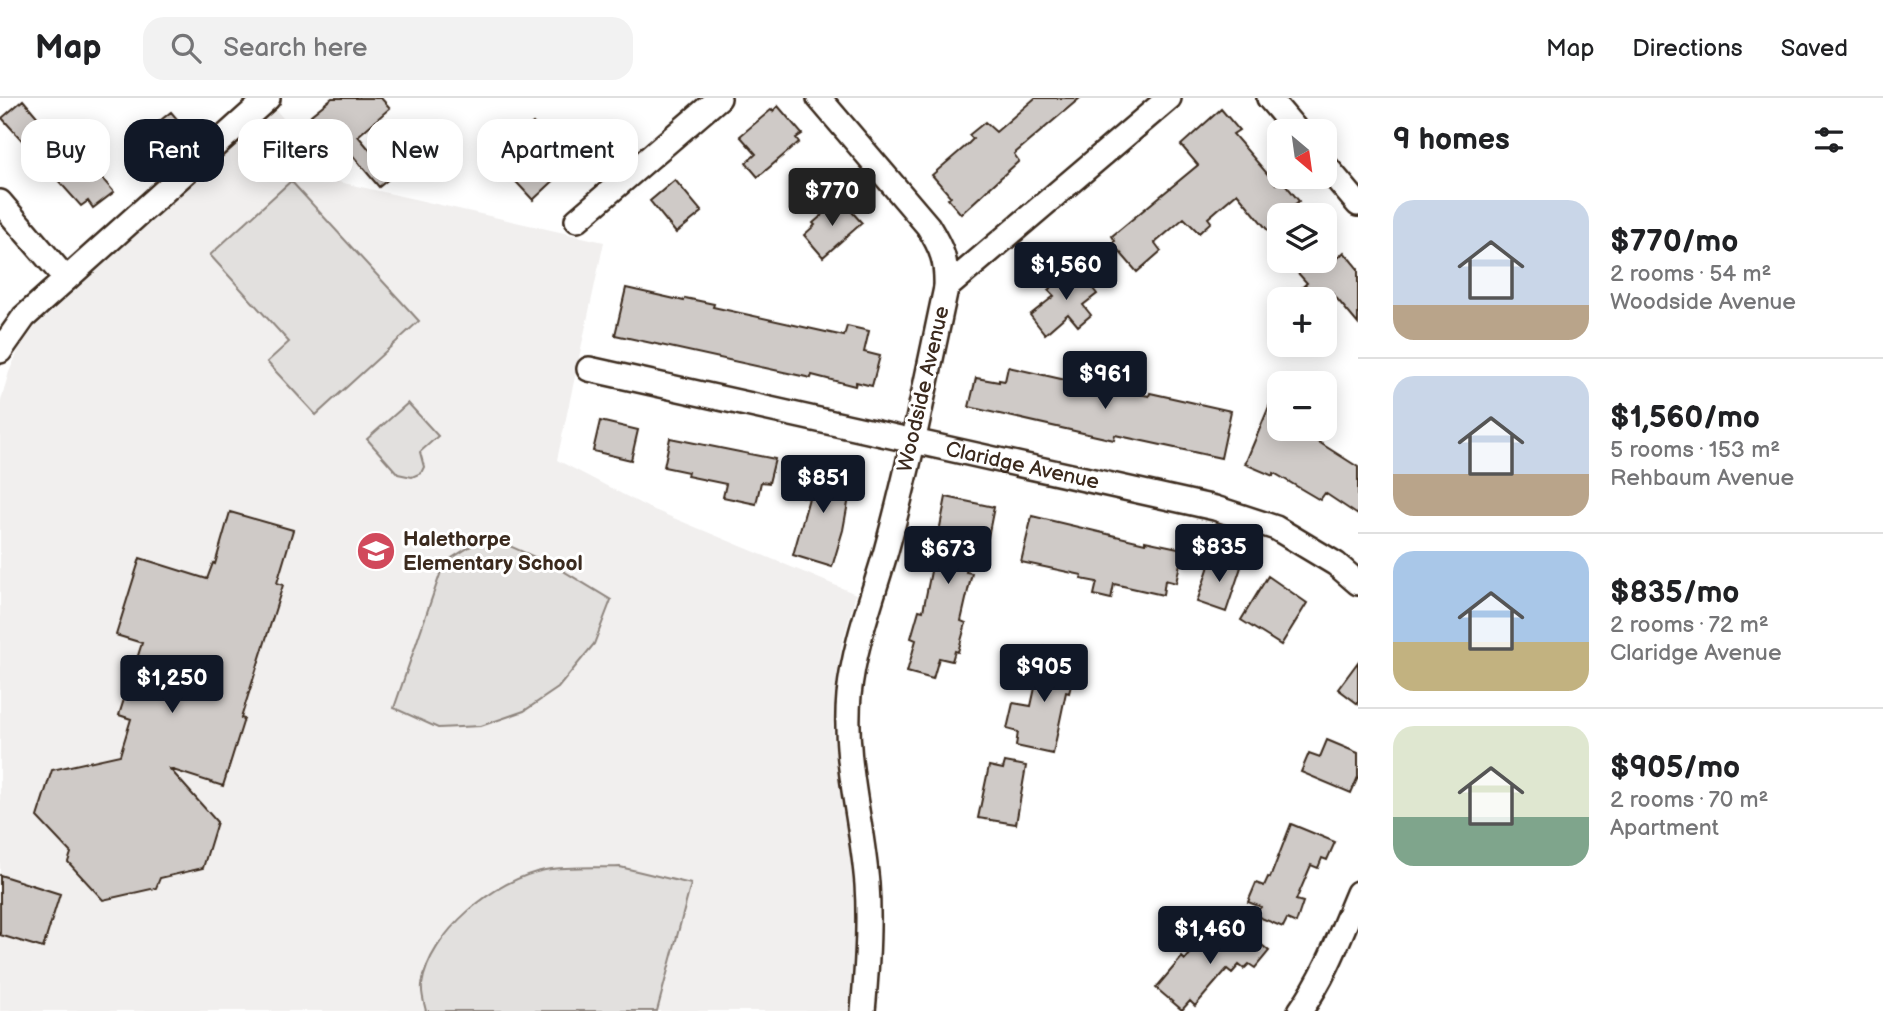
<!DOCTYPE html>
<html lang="en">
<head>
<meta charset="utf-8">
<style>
	:root { --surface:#fff; --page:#f2f2f2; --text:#202124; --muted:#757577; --line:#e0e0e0; --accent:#111827 }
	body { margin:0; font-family:"Balsamiq Sans",sans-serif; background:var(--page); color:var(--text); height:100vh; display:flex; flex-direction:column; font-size:26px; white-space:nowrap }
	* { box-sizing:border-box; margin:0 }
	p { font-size:23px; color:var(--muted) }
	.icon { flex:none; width:38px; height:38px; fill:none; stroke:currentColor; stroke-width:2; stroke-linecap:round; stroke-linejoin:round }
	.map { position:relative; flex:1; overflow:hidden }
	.side { display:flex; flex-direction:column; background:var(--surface); width:525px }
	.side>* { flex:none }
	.banner { position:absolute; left:21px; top:21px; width:665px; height:63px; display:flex; gap:14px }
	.needle { width:46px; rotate:151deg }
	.tools { position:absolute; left:1267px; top:21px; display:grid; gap:14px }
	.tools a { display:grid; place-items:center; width:70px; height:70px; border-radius:14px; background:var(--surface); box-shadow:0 4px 18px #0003; font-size:35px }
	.price { position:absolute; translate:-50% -60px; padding:0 16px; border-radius:7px; background:var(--accent); color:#fff; font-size:23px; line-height:46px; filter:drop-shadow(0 2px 4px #0008) }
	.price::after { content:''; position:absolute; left:50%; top:42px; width:21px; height:16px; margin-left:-10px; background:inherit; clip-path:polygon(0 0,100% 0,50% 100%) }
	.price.current { background:#222; color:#fff }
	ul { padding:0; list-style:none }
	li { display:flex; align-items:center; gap:21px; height:175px; padding:0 35px }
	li+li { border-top:2px solid var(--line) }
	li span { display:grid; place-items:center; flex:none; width:196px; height:140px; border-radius:21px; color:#555 }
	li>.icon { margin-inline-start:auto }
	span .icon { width:84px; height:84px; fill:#fffc; stroke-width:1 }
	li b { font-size:30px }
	h2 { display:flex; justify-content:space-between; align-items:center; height:84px; padding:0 35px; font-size:30px }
	.pill { padding:0 24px; border-radius:21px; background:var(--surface); box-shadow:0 4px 18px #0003; font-size:24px; line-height:63px }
	.pill.current { background:var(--accent); color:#fff }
	header { display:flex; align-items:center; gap:42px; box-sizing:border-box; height:98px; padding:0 35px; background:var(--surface); border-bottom:2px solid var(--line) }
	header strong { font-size:33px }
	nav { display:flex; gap:38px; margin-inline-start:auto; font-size:24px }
	.search { width:490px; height:63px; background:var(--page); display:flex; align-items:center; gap:18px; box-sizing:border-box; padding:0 24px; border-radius:21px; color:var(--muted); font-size:26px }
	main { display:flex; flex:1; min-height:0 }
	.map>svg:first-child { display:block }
	.built { fill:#f1efee }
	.green { fill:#e2e0de; stroke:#8e857e; stroke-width:2 }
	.building { fill:#cfcac7; stroke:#3b2a1e; stroke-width:2 }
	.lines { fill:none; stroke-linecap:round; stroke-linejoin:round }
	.minor-casing { stroke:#3b2a1e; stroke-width:28 }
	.minor { stroke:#fff; stroke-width:23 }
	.labels { text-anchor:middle; stroke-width:6; stroke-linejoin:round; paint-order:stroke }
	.street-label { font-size:21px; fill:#3b2a1e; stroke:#fff }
	.poi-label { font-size:21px; font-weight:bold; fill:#3b2a1e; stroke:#fff; text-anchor:start }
</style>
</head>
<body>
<header>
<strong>Map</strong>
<div class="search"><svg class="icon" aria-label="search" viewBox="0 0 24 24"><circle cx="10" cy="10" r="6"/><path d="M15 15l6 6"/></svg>Search here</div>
<nav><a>Map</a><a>Directions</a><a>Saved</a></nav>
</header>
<main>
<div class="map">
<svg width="1358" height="913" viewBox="0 0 1358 913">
	<rect width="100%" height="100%" fill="#fff"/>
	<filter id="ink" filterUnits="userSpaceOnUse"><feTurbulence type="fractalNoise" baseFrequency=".0143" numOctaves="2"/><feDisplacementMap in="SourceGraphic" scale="14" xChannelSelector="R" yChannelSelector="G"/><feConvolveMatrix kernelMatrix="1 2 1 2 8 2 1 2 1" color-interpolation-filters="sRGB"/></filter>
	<g filter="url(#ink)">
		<path class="built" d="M 275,11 L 339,84 L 604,144 L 557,362 L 647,409 L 856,496 L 842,546 L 835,592 L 833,639 L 856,785 L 857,870 L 851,913 L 0,913 L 0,306 L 9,274 L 19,251 L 35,229 Z"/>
		<path class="green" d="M 291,83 L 419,223 L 316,317 L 267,264 L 289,244 L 210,157 Z
			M 408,305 L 438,338 L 420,354 L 424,369 L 421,375 L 412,379 L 398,376 L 367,341 Z
			M 487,438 L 555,468 L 611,502 L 594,546 L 558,590 L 524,613 L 481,628 L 438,630 L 394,610 L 444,465 Z
			M 620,769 L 691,786 L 657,913 L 426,913 C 424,905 421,895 422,887 C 429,835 496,781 545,772 C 569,768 596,770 620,769 Z"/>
		<path class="building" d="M 332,0 L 381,0 L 390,10 L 358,38 L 379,63 L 384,58 L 397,74 L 379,89 L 348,52 L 343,46 L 336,52 L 315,26 L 317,24 L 311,17 Z
			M 1035,0 L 1080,0 L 1014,56 L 1019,63 L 961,116 L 948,101 L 951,99 L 932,77 L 967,47 L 973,41 L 969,37 L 985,24 L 996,34 Z
			M 23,2 L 56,41 L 63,35 L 114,94 L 93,110 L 88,103 L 81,108 L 2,20 Z
			M 778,8 L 802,36 L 796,40 L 799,44 L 758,79 L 746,65 L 756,56 L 740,38 L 772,11 L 773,13 Z
			M 1221,11 L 1239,32 L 1233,36 L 1276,86 L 1282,82 L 1299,103 L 1282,117 L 1279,117 L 1279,146 L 1237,95 L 1208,120 L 1211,124 L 1199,135 L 1184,120 L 1155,145 L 1161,153 L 1137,174 L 1112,145 L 1115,143 L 1112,138 L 1198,67 L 1181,47 Z
			M 171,14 L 184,29 L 159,49 L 146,34 Z
			M 533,25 L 549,43 L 555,38 L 576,62 L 533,102 L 494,60 Z
			M 675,82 L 702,114 L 676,135 L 650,103 Z
			M 842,103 L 862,125 L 823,159 L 804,137 L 815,127 L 813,125 L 835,106 L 837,107 Z
			M 1325,144 L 1338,160 L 1344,154 L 1358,171 L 1358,226 L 1333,196 L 1327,201 L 1307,201 L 1299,192 L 1307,185 L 1287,163 L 1325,163 Z
			M 1076,169 L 1097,196 L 1083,207 L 1091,217 L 1078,228 L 1068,216 L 1045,236 L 1030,217 L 1054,198 L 1048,192 Z
			M 626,190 L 684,203 L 685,200 L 714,206 L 713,209 L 844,238 L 847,228 L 869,233 L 864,254 L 880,258 L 872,288 L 856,284 L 855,288 L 812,277 L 811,280 L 615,237 Z
			M 1008,269 L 1101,290 L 1102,288 L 1149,298 L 1150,295 L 1231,313 L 1221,360 L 1115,337 L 1114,342 L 969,309 L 976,280 L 999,284 L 999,282 L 1005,283 Z
			M 1278,287 L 1279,331 L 1298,331 L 1358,369 L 1358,417 L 1325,395 L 1320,402 L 1274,375 L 1273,378 L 1245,366 Z
			M 600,323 L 638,332 L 631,362 L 593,353 Z
			M 670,340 L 775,361 L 769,385 L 761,384 L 756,406 L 723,399 L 726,386 L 687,378 L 688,374 L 664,369 Z
			M 806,369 L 853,378 L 843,432 L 832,469 L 793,457 L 809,400 L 800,398 Z
			M 946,399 L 994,409 L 988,439 L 975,437 L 966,474 L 972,475 L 961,523 L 966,525 L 958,554 L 955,553 L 952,563 L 939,560 L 933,581 L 907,574 L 916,542 L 911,540 L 919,512 L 923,513 Z
			M 230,414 L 293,432 L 277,485 L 283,487 L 241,620 L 244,621 L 223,688 L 170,671 L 217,724 L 203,770 L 160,780 L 156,790 L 103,802 L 68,764 L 71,755 L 37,719 L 52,672 L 120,657 L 131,621 L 119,617 L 142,545 L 116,537 L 140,460 L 207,481 L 213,465 L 215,466 Z
			M 1032,418 L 1145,445 L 1145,443 L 1183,451 L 1176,485 L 1165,482 L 1163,497 L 1114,486 L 1111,501 L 1094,497 L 1097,484 L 1081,481 L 1082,477 L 1021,464 Z
			M 1212,459 L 1241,469 L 1226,514 L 1197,504 Z
			M 1268,478 L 1307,505 L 1281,547 L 1241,522 Z
			M 1044,549 L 1070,555 L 1069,574 L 1074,576 L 1069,595 L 1066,594 L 1053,656 L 1016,648 L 1018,634 L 1007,631 L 1013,605 L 1031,608 Z
			M 1358,564 L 1358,606 L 1338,591 Z
			M 1327,642 L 1358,655 L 1358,679 L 1351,695 L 1301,674 L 1309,655 L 1320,659 Z
			M 1005,664 L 1026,668 L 1016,726 L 978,720 L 989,668 L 1003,671 Z
			M 1291,726 L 1335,744 L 1327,762 L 1322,760 L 1318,770 L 1311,767 L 1296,802 L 1303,804 L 1296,825 L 1287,821 L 1283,829 L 1254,817 L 1261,809 L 1248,804 L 1256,785 L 1264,788 L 1268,779 L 1270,780 Z
			M 0,777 L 60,796 L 43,850 L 0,837 Z
			M 1211,831 L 1222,840 L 1228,833 L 1236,839 L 1242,831 L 1269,853 L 1255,870 L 1249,866 L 1244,871 L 1239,867 L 1232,875 L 1227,871 L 1195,908 L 1190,903 L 1182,912 L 1156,890 L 1182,859 L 1185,862 Z"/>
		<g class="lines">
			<g class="minor-casing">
				<g id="minor">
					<path d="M 819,0 L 928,128 C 942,151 947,163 946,190 C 927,278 910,367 886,453 C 872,501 854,547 849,597 C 843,662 862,722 867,786 C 870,829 867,871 863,913"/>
					<path d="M 1269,0 L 1297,33"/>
					<path d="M 1325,67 L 1358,106"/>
					<path d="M 0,104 L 66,181"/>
					<path d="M 577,122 L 719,0"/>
					<path d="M 946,190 L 1169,0"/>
					<path d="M 0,253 L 24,219 L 268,0"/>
					<path id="s1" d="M 589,271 L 1215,410 L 1276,430 L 1336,466 L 1358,485"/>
					<path d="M 1300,913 C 1326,877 1341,835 1358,795"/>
				</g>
			</g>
			<use href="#minor" class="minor"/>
		</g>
	</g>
	<defs>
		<g id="school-disc" transform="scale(2.0125)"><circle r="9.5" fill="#d1495b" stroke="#fff"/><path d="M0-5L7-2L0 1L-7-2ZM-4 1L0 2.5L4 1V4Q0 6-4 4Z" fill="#fff"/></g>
	</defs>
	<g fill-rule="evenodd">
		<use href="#school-disc" x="376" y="453"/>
	</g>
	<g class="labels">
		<g class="street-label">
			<text transform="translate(923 291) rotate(-77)" y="7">Woodside Avenue</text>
			<text dy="7" stroke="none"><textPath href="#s1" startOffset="444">Claridge Avenue</textPath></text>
		</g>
		<g class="poi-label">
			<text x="403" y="448">Halethorpe<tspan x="403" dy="24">Elementary School</tspan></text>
		</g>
	</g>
</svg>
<div class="tools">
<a><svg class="needle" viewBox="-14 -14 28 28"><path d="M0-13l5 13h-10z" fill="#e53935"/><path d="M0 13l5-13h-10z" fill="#757577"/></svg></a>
<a><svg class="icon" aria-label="layers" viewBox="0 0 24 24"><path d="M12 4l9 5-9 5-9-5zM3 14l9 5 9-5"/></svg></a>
<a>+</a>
<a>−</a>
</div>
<b class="price current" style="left:832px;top:130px">$770</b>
<b class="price" style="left:1066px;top:204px">$1,560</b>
<b class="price" style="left:1105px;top:313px">$961</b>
<b class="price" style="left:823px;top:417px">$851</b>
<b class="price" style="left:1219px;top:486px">$835</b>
<b class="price" style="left:948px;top:488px">$673</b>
<b class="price" style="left:1044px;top:606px">$905</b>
<b class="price" style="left:172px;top:617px">$1,250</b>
<b class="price" style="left:1210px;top:868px">$1,460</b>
<div class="banner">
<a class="pill">Buy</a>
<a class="pill current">Rent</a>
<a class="pill">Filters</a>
<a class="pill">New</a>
<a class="pill">Apartment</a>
</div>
</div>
<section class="side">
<h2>9 homes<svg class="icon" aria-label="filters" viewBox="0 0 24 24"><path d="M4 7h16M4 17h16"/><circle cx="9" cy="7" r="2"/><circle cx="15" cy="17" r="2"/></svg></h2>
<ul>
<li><span style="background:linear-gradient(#c9d6e8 75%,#b9a48a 0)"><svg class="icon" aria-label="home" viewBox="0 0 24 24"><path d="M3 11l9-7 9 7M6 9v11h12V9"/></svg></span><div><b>$770/mo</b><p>2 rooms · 54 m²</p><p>Woodside Avenue</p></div></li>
<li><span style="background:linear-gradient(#c9d6e8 70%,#b9a48a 0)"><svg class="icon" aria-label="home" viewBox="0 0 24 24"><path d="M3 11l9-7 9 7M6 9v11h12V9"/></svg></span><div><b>$1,560/mo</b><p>5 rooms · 153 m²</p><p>Rehbaum Avenue</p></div></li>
<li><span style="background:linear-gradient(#a9c7e8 65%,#c2b280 0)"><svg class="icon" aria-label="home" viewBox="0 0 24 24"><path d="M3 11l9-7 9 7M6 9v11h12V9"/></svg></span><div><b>$835/mo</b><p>2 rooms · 72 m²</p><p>Claridge Avenue</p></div></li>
<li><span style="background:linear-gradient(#dfe7d0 65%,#7fa58c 0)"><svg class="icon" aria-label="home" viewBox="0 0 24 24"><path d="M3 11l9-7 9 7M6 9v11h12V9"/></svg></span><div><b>$905/mo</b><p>2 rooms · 70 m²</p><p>Apartment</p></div></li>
</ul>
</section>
</main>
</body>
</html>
